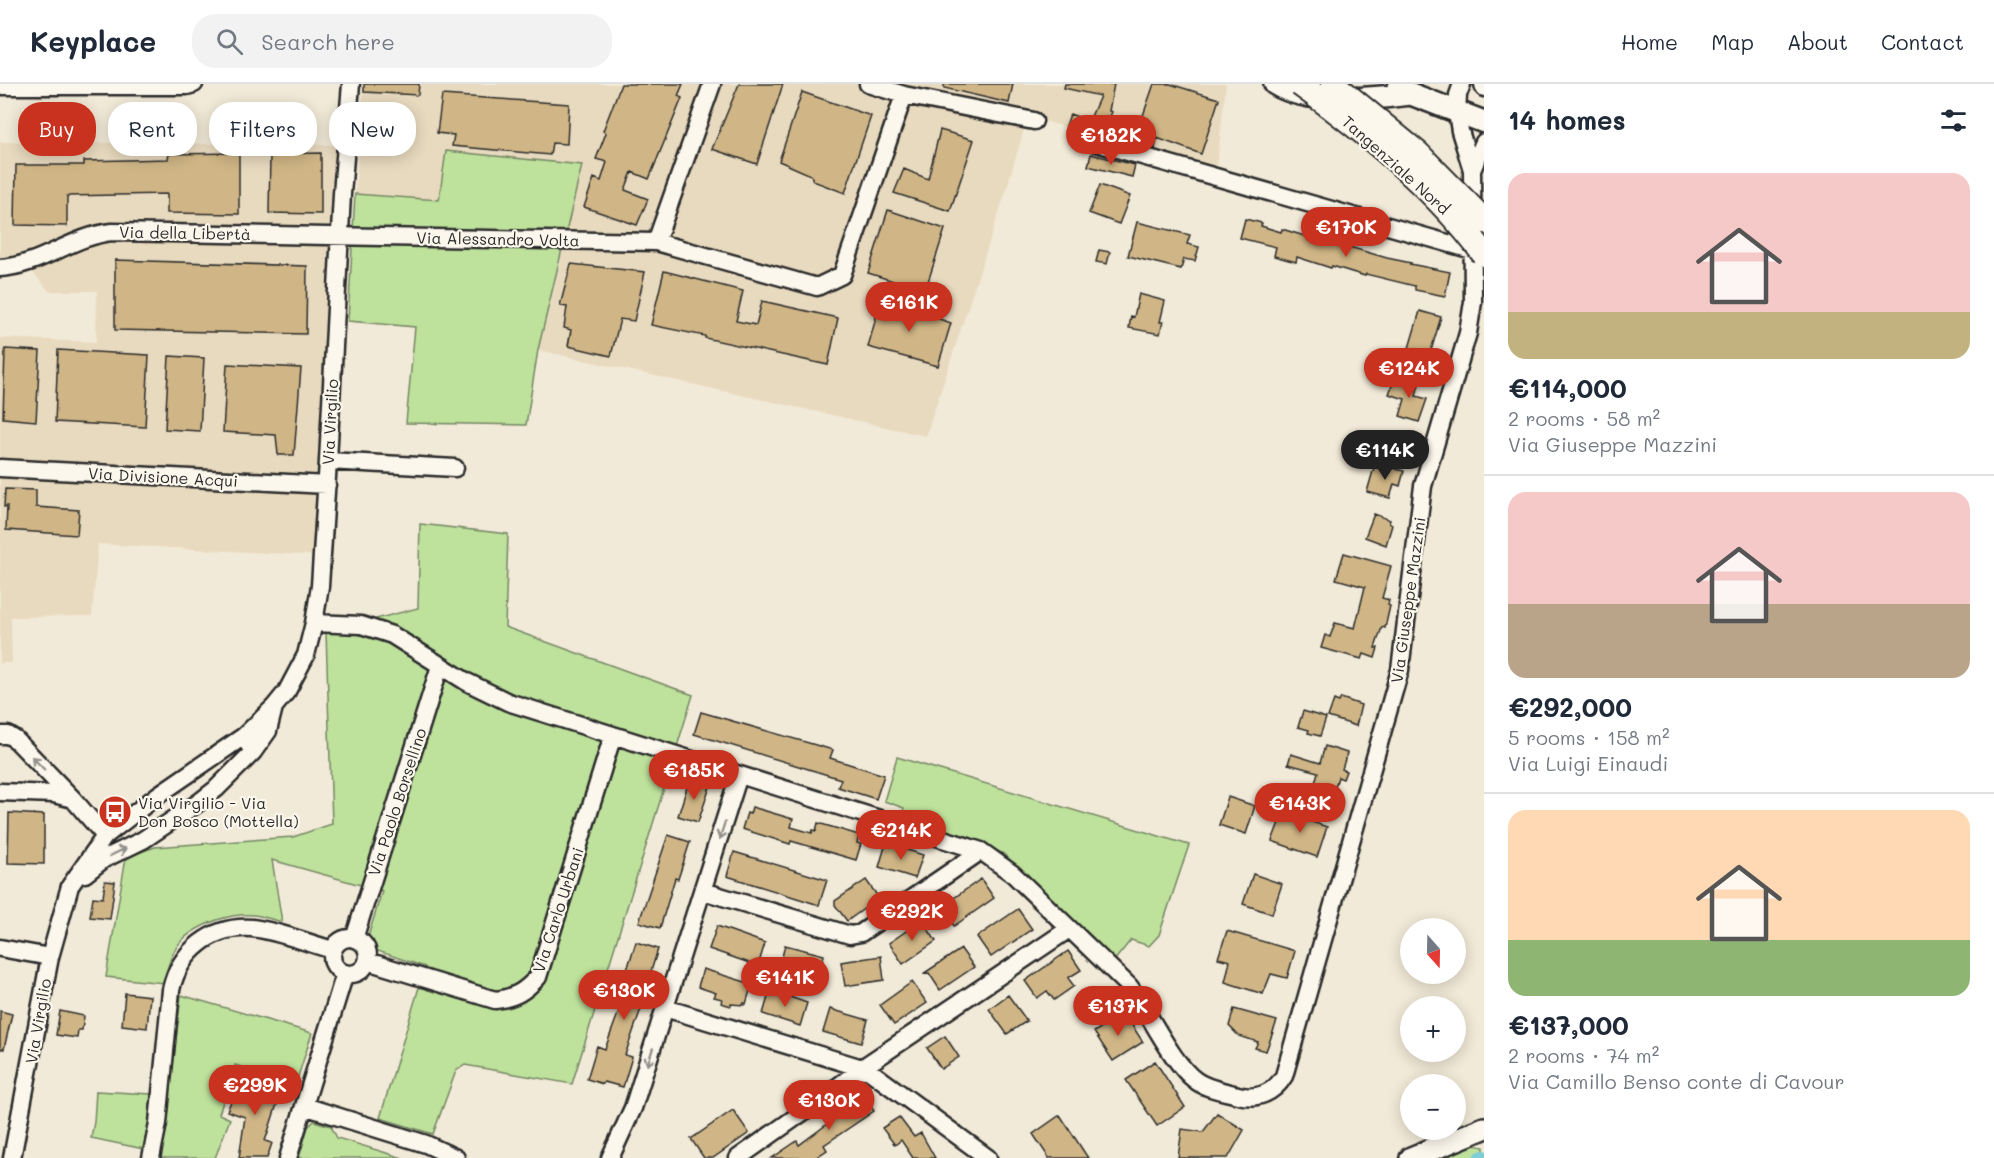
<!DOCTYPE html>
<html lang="en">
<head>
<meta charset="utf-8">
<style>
	:root { --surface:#fff; --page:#f2f2f3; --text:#1f2937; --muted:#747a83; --line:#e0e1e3; --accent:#c8321e }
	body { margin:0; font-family:Mali,sans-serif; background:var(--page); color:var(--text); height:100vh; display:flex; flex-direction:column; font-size:22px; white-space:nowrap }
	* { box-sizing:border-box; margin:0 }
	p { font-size:20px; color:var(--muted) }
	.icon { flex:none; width:33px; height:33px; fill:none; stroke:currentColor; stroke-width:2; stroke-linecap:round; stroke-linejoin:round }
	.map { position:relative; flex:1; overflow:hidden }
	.side { display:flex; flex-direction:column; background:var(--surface); width:510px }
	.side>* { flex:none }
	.top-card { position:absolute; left:18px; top:18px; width:570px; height:54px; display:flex; gap:12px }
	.needle { width:39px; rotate:160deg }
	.controls { position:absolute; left:1400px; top:834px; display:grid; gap:12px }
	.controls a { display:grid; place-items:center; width:66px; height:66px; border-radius:50%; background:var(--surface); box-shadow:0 3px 15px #0003; font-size:30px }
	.price { position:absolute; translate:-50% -51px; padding:0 14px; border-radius:21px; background:var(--accent); color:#fff; font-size:20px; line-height:39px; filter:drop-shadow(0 2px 3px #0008) }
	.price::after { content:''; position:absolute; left:50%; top:36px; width:18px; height:14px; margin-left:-9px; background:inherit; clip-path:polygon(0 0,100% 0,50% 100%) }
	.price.current { background:#222; color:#fff }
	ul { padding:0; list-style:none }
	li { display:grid; align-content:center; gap:12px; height:318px; padding:0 24px }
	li+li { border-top:2px solid var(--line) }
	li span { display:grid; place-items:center; height:186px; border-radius:18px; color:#555 }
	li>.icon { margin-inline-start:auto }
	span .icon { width:108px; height:108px; fill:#fffc; stroke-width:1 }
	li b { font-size:26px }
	h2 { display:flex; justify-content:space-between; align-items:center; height:72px; padding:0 24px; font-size:26px }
	.tag { padding:0 21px; border-radius:24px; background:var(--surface); box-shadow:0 3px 15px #0003; font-size:21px; line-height:54px }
	.tag.current { background:var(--accent); color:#fff }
	header { display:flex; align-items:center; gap:36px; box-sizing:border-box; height:84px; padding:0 30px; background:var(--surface); border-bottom:2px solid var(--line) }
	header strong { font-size:28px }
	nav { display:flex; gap:33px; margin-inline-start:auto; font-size:21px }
	.search { width:420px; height:54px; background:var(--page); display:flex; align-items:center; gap:15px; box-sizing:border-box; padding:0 21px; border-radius:24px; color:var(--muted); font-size:22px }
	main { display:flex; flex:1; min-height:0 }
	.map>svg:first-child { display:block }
	.built { fill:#e8dabf }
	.green { fill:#bee29c; stroke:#748664; stroke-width:1.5 }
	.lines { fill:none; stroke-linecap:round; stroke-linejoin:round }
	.canal { stroke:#7ccdd6; stroke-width:14 }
	.building { fill:#d0b686; stroke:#2b2b2b; stroke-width:1.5 }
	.minor-casing { stroke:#2b2b2b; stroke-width:21 }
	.major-casing { stroke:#2b2b2b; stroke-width:26 }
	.minor { stroke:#fbf7ec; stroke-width:16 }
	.major { stroke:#fbf7ec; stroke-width:21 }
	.highway-bridge-casing { stroke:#2b2b2b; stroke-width:28; stroke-linecap:butt }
	.highway-bridge { stroke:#fbf7ec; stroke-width:24 }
	.oneway { stroke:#93918c }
	.labels { text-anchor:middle; stroke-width:4.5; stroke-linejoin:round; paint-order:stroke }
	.street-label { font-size:16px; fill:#2b2b2b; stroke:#fbf7ec }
	.poi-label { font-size:16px; fill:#2b2b2b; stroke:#fbf7ec; text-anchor:start }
</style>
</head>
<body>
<header>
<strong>Keyplace</strong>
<div class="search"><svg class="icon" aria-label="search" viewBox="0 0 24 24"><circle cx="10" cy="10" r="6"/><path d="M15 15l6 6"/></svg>Search here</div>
<nav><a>Home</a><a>Map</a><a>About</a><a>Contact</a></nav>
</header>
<main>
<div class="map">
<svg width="1484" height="1074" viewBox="0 0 1484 1074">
	<rect width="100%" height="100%" fill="#f2ead8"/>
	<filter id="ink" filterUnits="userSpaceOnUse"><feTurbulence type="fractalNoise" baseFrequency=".0167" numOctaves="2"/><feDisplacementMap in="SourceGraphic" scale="12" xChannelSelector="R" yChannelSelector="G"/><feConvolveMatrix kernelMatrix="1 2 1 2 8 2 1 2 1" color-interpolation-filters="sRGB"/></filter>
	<g filter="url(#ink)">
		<path class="built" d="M 364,0 L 1226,0 L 1216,89 L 1028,32 L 1004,113 L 926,352 L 538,266 L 582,81 L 447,67 L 439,116 L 355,110 Z
			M 0,58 L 346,61 L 322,472 L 98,460 L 92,532 L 11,533 L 12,579 L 0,579 L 0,254 L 96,258 L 97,207 L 49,207 L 31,186 L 0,193 Z"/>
		<path class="green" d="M 446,67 L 582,81 L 538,266 L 526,341 L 406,339 L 415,243 L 348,237 L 355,110 L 439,116 Z
			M 420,440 L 508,450 L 505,543 L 693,611 L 572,1000 L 465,981 L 456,987 L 433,1050 L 380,1034 L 425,883 L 375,866 L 368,853 L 382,807 L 272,776 L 282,838 C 273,836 263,832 254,831 C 242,830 229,832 217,836 C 182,849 171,862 164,899 L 106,893 L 126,773 L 155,763 L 293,753 L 332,740 L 326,548 L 418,524 Z
			M 897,673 L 1189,761 L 1159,851 L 1149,862 L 1131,856 L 1114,877 L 1004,770 L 970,753 L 901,734 L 904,724 L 884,717 Z
			M 181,911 L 312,949 L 296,999 L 235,981 L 219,1030 L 230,1035 L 215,1074 L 159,1074 L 174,974 Z
			M 96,1007 L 151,1010 L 149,1038 L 144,1065 L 91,1054 L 94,1038 Z
			M 314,1037 L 331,1042 L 337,1054 L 403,1074 L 299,1074 L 308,1043 Z
			M 1474,1061 L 1484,1063 L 1484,1074 L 1437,1074 Z"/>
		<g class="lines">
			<path class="canal" d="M 1481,1074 L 1484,1073"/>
		</g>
		<path class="building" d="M 364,0 L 419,0 L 418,11 L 364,8 Z
			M 621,0 L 683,0 L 678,12 L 682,14 L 649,95 L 632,88 L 625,106 L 648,115 L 637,141 L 584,123 L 594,94 L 601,97 L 607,78 L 596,75 L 606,49 L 603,47 Z
			M 739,0 L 783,0 L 757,80 L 712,65 Z
			M 944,0 L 1013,0 L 1009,19 L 944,4 Z
			M 1065,0 L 1114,0 L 1109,27 L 1112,28 L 1106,41 L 1132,49 L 1136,39 L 1140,40 L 1154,0 L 1170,0 L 1219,15 L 1201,70 L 1157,54 L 1155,65 L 1096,48 L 1088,49 L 1066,42 L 1070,30 L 1089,37 L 1100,12 L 1064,4 Z
			M 802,8 L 871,32 L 845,109 L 813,97 L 811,91 L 779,77 Z
			M 442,11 L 569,20 L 567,60 L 552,59 L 550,71 L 452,62 L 454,51 L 437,49 Z
			M 940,46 L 974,56 L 950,127 L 894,109 L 904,85 L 928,95 Z
			M 239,69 L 239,130 L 167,129 L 167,110 L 67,112 L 67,142 L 15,141 L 16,81 L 84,81 L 84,77 L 168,75 L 169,70 Z
			M 321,69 L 321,130 L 269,129 L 270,70 Z
			M 1091,70 L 1135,81 L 1132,93 L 1088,82 Z
			M 1100,101 L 1130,112 L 1119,140 L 1089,129 Z
			M 888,126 L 945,145 L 925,207 L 868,189 Z
			M 1245,135 L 1262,139 L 1261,142 L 1281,148 L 1282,145 L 1324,158 L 1325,154 L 1339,158 L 1339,160 L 1387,174 L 1411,179 L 1410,180 L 1450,188 L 1445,212 L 1415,206 L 1415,202 L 1366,190 L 1365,192 L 1332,182 L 1331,184 L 1297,173 L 1296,178 L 1274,172 L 1276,163 L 1240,154 Z
			M 1137,138 L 1190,151 L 1187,160 L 1199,163 L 1195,177 L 1184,175 L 1181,185 L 1128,172 Z
			M 1099,166 L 1110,168 L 1107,180 L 1096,178 Z
			M 115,176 L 307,182 L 306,250 L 115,246 Z
			M 571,180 L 645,188 L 634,237 L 620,235 L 611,272 L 568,262 L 571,246 L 564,244 L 567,223 L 560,222 Z
			M 664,187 L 743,207 L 736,237 L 756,241 L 762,217 L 838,234 L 828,281 L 705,254 L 705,252 L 651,241 Z
			M 1139,210 L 1165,217 L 1160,238 L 1163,238 L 1160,250 L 1129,244 L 1131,232 L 1134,233 Z
			M 881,215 L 951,239 L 938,282 L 868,263 Z
			M 1420,227 L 1441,233 L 1430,270 L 1409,264 Z
			M 5,265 L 40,267 L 36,337 L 3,334 Z
			M 58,266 L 149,271 L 145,343 L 55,338 Z
			M 169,272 L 204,274 L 200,347 L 165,345 Z
			M 227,280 L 301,284 L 294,371 L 278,371 L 276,351 L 223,348 Z
			M 1395,293 L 1419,300 L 1416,312 L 1427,315 L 1419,338 L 1400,332 L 1405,315 L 1389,310 Z
			M 1375,380 L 1404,387 L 1400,402 L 1394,400 L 1390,414 L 1367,408 Z
			M 5,405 L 36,406 L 36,423 L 79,426 L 77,451 L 6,446 L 7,422 L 4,423 Z
			M 1374,430 L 1390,436 L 1389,439 L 1392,441 L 1386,461 L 1365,453 Z
			M 1344,469 L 1391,482 L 1382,514 L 1389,516 L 1388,521 L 1390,522 L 1385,544 L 1382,543 L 1375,564 L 1378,564 L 1375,574 L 1364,570 L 1362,575 L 1321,564 L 1325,551 L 1330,553 L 1335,539 L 1355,544 L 1365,503 L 1336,495 Z
			M 1341,614 L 1361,621 L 1356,642 L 1328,633 L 1334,616 L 1339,618 Z
			M 1303,627 L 1326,634 L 1320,652 L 1308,649 L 1309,646 L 1298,643 Z
			M 701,628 L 833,666 L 830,674 L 884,691 L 876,715 L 838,703 L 841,695 L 694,650 Z
			M 1325,662 L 1347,669 L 1342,685 L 1346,687 L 1343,695 L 1338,693 L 1329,723 L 1310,718 L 1318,688 L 1288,680 L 1291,670 L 1320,679 Z
			M 689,697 L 710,703 L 698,738 L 678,732 Z
			M 1228,713 L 1255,722 L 1246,750 L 1219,741 Z
			M 752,723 L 793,735 L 791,743 L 812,749 L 813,746 L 816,747 L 818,739 L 859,751 L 857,759 L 861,760 L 856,776 L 791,757 L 790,760 L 742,745 L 747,729 L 750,730 Z
			M 1283,728 L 1327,743 L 1317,773 L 1272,757 Z
			M 9,729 L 44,731 L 44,780 L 8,779 Z
			M 668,751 L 690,758 L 678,795 L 675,794 L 660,844 L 639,838 Z
			M 886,759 L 923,771 L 915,794 L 879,783 Z
			M 734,768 L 827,796 L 819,821 L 727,792 Z
			M 1253,790 L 1282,800 L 1272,830 L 1243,820 Z
			M 981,795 L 994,814 L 954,842 L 941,823 Z
			M 866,796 L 879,814 L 847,837 L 835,821 L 835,817 Z
			M 105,797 L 115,798 L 110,835 L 90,833 L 93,813 L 103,814 Z
			M 1018,825 L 1032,845 L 991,873 L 977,853 Z
			M 922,836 L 936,857 L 903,880 L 889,859 Z
			M 717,842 L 765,859 L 758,882 L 709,865 Z
			M 1227,847 L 1295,867 L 1287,894 L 1271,890 L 1263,910 L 1225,898 L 1230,877 L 1218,874 Z
			M 636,858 L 658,865 L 641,919 L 643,919 L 625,971 L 632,973 L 623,1003 L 604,998 L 603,1000 L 587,995 L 597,962 L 605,965 L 630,897 L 624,895 Z
			M 785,861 L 824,871 L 818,896 L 779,885 Z
			M 961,865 L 974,883 L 940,906 L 929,889 L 923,890 Z
			M 1068,867 L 1081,886 L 1068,894 L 1074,902 L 1054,916 L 1047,907 L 1037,914 L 1025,897 Z
			M 881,872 L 884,896 L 845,902 L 841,878 Z
			M 703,885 L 752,900 L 746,920 L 744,919 L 744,921 L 731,920 L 731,922 L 721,919 L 722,915 L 714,913 L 716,909 L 698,903 Z
			M 912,898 L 927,919 L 894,941 L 880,921 Z
			M 770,906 L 807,919 L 800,942 L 763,930 Z
			M 125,909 L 150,912 L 147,944 L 122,941 Z
			M 1008,911 L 1027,937 L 1007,950 L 989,925 Z
			M 830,925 L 868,936 L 861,959 L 823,948 Z
			M 1234,925 L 1277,937 L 1266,967 L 1255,964 L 1258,958 L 1239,952 L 1229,942 Z
			M 0,927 L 12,930 L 4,965 L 0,965 Z
			M 60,927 L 84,932 L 82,946 L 78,946 L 77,954 L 56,951 Z
			M 1124,929 L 1143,958 L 1113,977 L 1094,948 Z
			M 945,952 L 959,973 L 941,985 L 927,964 Z
			M 1155,977 L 1185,1023 L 1157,1042 L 1126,996 Z
			M 241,994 L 282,1005 L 265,1057 L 272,1059 L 267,1074 L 239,1074 L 245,1033 L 227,1027 Z
			M 864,1010 L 874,1027 L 824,1061 L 827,1066 L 815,1074 L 772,1074 L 797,1057 L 799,1061 L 834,1035 L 831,1032 Z
			M 733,1026 L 749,1049 L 713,1074 L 704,1074 L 691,1055 Z
			M 1217,1029 L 1244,1046 L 1228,1074 L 1178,1074 L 1182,1045 L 1203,1048 Z
			M 1060,1031 L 1088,1074 L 1049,1074 L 1033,1050 Z
			M 899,1033 L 914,1053 L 921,1049 L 935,1074 L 913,1074 L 901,1056 L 895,1061 L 882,1044 Z"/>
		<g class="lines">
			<g class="minor-casing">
				<path id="minor" d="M 1483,0 L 1484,4
					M 0,2 L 187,2 L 194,0
					M 904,11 L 1034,37
					M 1093,58 L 1472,166
					M 1472,86 L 1484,58
					M 656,158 L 712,0
					M 0,184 C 40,182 72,152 112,148 L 656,158 L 817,203 L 842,191 L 904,11 L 868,0
					M 328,377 L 455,384
					M 0,384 L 327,401
					M 314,539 L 361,541 L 392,551 L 467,598 L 508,618 L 981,767 L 1013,790 L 1129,902 C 1149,927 1171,978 1195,996 C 1206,1005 1224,1007 1238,1011 C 1257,1016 1274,1009 1284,992 L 1400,586 L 1423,402 L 1468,249 L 1473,218 L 1472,86 L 1460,47 L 1457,28 L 1458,11 L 1462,0
					M 0,651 L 8,651 L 16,656 L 73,715 L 54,710 L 0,708
					M 253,668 L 268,647 L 274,623
					M 73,715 L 105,752
					M 85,790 L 104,775 L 143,756 L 198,719 L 216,705 L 253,668 L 244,652
					M 703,807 L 850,851 L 861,849 L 981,767
					M332 872a18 18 0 1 1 36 0a18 18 0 1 1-36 0Z
					M 354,855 L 440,582
					M 0,864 L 50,873
					M 367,877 L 495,916 C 515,914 525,907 538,893 L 613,651
					M 665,924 L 862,984 L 871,988 L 988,1074
					M 304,1022 L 426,1060 L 456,1074
					M 12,1074 L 50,873 L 70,802 L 105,752 L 158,711 L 244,652 L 274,623 L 287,607 L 306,571 L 314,539 L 320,502 L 328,377 L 342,110 L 351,0
					M 151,1074 L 158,1039 L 171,906 C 179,868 212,841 252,844 C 279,847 307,859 333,866
					M 288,1074 L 345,889
					M 610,1074 L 633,1024 L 739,691
					M 738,1074 L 823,1014 L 862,984 L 1069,845"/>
			</g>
			<g class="major-casing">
				<path id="major" d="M 1275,0 C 1309,21 1371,15 1410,10
					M 1398,5 L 1484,38
					M 1411,1074 L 1484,1044"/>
			</g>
			<use href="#minor" class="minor"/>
			<use href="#major" class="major"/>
			<g class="highway-bridge-casing">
				<path id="highway-bridge" d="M 1300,0 C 1364,46 1437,106 1484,170
					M 1333,0 L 1418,70 L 1484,137"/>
			</g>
			<use href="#highway-bridge" class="highway-bridge"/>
		</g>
		<defs><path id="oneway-shaft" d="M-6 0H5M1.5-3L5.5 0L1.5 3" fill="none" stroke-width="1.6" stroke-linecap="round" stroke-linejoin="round" transform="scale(1.5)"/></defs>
		<g class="oneway">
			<use href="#oneway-shaft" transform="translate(38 679) rotate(-134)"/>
			<use href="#oneway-shaft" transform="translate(722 747) rotate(108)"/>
			<use href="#oneway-shaft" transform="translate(118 768) rotate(-26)"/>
			<use href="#oneway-shaft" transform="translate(650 973) rotate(108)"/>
		</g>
	</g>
	<defs>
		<g id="bus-disc" transform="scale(1.725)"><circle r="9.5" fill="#c8321e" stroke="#fbf7ec"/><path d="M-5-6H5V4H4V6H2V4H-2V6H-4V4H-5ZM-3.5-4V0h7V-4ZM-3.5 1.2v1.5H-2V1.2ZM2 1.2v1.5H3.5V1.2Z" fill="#fff"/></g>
	</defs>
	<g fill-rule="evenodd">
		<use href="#bus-disc" x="115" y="728"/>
	</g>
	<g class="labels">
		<g class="street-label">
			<text transform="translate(1396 81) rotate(42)" y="6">Tangenziale Nord</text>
			<text transform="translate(185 149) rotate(1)" y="6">Via della Libertà</text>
			<text transform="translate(498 155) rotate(1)" y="6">Via Alessandro Volta</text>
			<text transform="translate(330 338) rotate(-87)" y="6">Via Virgilio</text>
			<text transform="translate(163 393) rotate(3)" y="6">Via Divisione Acqui</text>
			<text transform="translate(1408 516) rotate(-82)" y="6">Via Giuseppe Mazzini</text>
			<text transform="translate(397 718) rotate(-72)" y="6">Via Paolo Borsellino</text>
			<text transform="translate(558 826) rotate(-72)" y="6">Via Carlo Urbani</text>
			<text transform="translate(38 937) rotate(-80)" y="6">Via Virgilio</text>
		</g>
		<g class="poi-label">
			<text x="138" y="725">Via Virgilio - Via<tspan x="138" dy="18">Don Bosco (Mottella)</tspan></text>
		</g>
	</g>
</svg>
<div class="controls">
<a><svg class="needle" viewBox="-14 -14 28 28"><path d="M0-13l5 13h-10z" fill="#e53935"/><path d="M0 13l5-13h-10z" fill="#747a83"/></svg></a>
<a>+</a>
<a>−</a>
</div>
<b class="price" style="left:1111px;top:82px">€182K</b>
<b class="price" style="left:1346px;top:174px">€170K</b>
<b class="price" style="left:909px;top:249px">€161K</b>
<b class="price" style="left:1409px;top:315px">€124K</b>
<b class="price current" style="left:1385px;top:397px">€114K</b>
<b class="price" style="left:694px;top:717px">€185K</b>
<b class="price" style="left:1300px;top:750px">€143K</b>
<b class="price" style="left:901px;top:777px">€214K</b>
<b class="price" style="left:912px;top:858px">€292K</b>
<b class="price" style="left:785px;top:924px">€141K</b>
<b class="price" style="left:624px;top:937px">€130K</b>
<b class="price" style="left:1118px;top:953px">€137K</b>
<b class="price" style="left:255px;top:1032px">€299K</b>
<b class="price" style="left:829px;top:1047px">€130K</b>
<div class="top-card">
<a class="tag current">Buy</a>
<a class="tag">Rent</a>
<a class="tag">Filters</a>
<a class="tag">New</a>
</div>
</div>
<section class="side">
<h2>14 homes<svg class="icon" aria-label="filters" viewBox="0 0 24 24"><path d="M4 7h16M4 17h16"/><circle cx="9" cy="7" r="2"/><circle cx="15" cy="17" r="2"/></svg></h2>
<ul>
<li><span style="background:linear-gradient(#f6c9c9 75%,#c2b280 0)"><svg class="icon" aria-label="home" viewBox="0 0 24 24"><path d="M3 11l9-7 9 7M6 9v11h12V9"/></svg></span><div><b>€114,000</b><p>2 rooms · 58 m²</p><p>Via Giuseppe Mazzini</p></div></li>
<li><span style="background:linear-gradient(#f6c9c9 60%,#b9a48a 0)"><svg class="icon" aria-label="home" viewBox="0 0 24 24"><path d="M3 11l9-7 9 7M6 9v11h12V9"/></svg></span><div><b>€292,000</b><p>5 rooms · 158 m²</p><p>Via Luigi Einaudi</p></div></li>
<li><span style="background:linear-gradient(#ffd9b3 70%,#8fb573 0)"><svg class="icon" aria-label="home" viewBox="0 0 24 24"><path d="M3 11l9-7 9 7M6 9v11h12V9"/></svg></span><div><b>€137,000</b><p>2 rooms · 74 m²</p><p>Via Camillo Benso conte di Cavour</p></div></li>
</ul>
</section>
</main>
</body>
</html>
